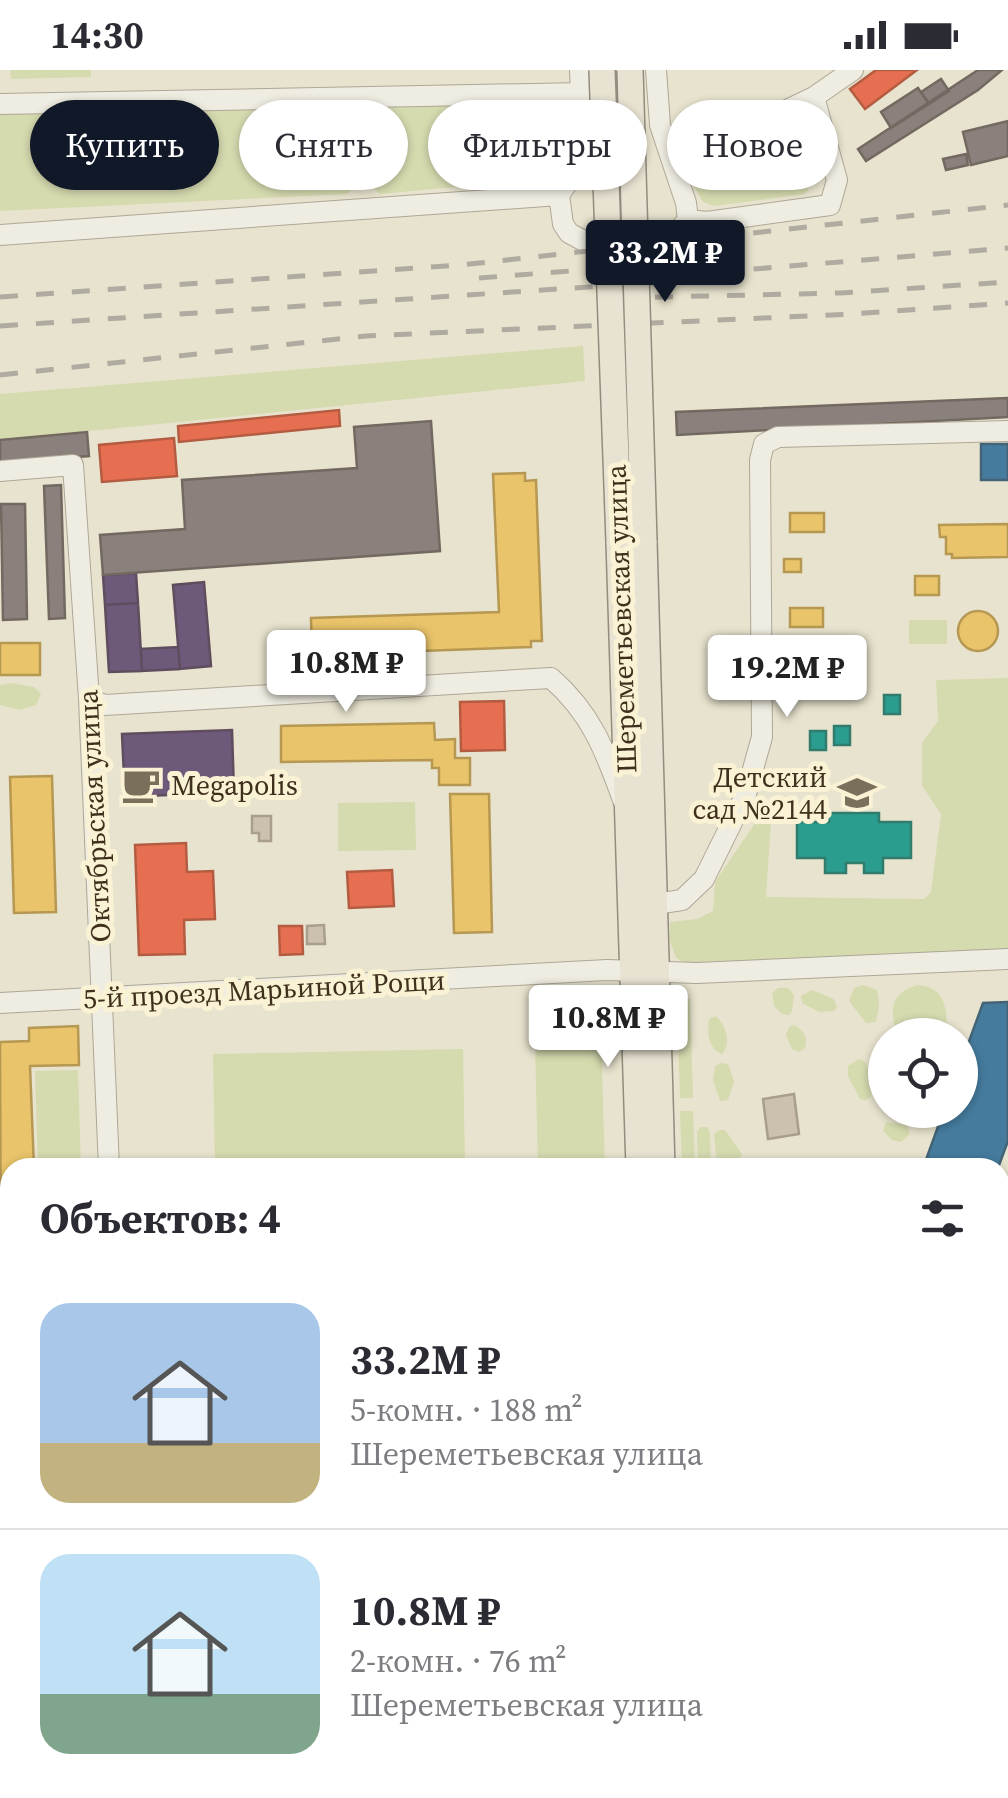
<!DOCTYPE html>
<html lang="ru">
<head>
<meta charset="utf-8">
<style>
	:root { --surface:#fff; --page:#f7f7f7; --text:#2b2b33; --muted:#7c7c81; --line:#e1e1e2; --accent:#111827 }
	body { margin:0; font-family:"Source Serif 4",serif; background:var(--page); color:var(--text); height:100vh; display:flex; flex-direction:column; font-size:38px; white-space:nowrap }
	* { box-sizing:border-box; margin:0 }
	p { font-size:32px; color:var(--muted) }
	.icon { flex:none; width:55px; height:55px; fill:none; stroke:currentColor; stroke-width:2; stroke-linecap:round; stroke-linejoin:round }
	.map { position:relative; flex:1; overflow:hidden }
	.drawer { position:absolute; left:0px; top:1088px; width:1010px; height:642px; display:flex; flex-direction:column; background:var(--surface); border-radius:30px 30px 0 0; box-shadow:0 2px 8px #0004 }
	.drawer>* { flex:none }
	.guide { position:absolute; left:30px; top:30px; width:950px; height:90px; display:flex; gap:20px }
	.fabs { position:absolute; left:868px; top:948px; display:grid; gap:20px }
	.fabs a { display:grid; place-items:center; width:110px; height:110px; border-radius:50%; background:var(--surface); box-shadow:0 2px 8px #0004; font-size:50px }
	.price { position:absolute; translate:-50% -85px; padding:0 22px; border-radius:10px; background:#fff; color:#222; font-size:32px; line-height:65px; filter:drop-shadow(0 2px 5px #0008) }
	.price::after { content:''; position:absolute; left:50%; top:60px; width:30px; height:22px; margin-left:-15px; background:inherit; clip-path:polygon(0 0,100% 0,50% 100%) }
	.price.on { background:var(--accent); color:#fff }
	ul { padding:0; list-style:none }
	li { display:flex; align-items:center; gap:30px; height:250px; padding:0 40px }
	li+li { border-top:2px solid var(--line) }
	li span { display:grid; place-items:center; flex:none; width:280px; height:200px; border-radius:30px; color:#555 }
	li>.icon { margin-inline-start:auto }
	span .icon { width:120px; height:120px; fill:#fffc; stroke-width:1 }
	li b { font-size:42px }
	h2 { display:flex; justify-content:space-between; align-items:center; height:120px; padding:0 40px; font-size:42px }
	.pill { padding:0 35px; border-radius:45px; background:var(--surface); box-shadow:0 2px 8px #0004; font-size:35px; line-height:90px }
	.pill.on { background:var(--accent); color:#fff }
	.status { display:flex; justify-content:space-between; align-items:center; height:70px; padding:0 50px; background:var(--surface); direction:ltr }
	.status svg { height:28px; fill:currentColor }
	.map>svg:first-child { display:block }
	.green { fill:#d6daaf }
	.homes { fill:#e9c46a; stroke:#b69853; stroke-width:2.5 }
	.shops { fill:#e76f51; stroke:#b45c41; stroke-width:2.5 }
	.offices { fill:#6d597a; stroke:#5f4d5e; stroke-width:2.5 }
	.schools { fill:#2a9d8f; stroke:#307c6d; stroke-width:2.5 }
	.public { fill:#457b9d; stroke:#436477; stroke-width:2.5 }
	.industry { fill:#8a817c; stroke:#736960; stroke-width:2.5 }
	.building { fill:#ccc1ae; stroke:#a99e8d; stroke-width:2.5 }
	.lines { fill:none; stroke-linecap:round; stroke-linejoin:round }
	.minor-casing { stroke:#aea797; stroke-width:22 }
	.major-casing { stroke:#938c7e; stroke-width:28 }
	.minor { stroke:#efece1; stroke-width:20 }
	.major { stroke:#e7e2d1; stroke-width:25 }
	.rail { stroke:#afaba0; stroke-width:5; stroke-dasharray:18 18; stroke-linecap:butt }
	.major-bridge-casing { stroke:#938c7e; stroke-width:28; stroke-linecap:butt }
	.major-bridge { stroke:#e7e2d1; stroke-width:25 }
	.labels { text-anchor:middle; stroke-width:10; stroke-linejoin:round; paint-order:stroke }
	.street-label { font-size:28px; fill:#3e301d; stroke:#f9f2d4 }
	.poi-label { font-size:28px; fill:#3e301d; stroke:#f9f2d4; text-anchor:end }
</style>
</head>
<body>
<div class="status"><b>14:30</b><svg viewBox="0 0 49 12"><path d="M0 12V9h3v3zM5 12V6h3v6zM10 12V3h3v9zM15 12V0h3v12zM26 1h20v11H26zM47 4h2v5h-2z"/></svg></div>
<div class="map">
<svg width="1008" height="1728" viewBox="0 0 1008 1728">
	<rect width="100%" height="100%" fill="#e8e3ce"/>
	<path class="green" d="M 10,0 L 91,0 L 91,7 L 11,9 Z
		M 564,30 L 574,40 C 573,88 573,106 524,120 L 521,111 L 380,124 L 373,118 L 351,120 L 347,124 L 0,141 L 0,42 Z
		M 787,54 L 811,56 L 820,94 L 773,63 Z
		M 752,77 L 809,120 L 804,124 L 715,136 L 703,132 L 692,113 L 692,105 L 740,79 Z
		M 583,276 L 585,311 L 0,370 L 0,324 Z
		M 909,550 L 947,550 L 947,574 L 909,574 Z
		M 1008,608 L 1008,881 L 697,894 L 685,893 L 676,888 L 670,871 L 670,852 L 697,849 L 713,841 L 715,812 L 766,737 L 767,752 L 772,736 L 766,827 L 924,829 L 931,822 L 941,744 L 922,716 L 922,673 L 938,651 L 936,610 Z
		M 12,613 L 34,617 L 41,624 L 36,635 L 20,640 L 0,635 L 0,615 Z
		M 415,732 L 416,780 L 338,781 L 338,733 Z
		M 863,915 L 877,920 L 879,935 L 876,952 L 866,953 L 849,931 L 854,918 Z
		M 917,915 C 946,917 948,940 946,965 L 927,965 L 926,962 L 896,964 C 891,940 889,924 917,915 Z
		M 778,918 L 788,918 L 794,925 L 792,941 L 789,945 L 782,944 L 774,936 L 772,923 Z
		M 812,920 L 834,929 L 837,938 L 834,941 L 819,942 L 802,933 L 801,926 Z
		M 677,929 L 690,929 L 693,1028 L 680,1028 Z
		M 600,936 L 605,1097 L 538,1097 L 534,937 Z
		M 716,946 C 726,956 732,972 722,984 C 708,979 707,962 709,949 Z
		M 794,955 C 804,961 808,966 805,978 L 799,982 L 792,979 L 786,965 L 789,957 Z
		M 463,979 L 465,1097 L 215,1097 L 213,984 Z
		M 859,989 L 865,992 C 872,1004 873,1013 871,1027 L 866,1030 L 860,1029 L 848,1006 L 848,996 Z
		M 721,993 L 728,994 L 734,1011 L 728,1030 L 720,1031 L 713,1010 L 715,996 Z
		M 78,1000 L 81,1097 L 38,1097 L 35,1001 Z
		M 680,1041 L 693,1041 L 695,1097 L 682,1097 Z
		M 886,1052 L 907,1055 L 910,1064 L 901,1072 L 892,1070 L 883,1061 Z
		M 700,1057 L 707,1057 L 710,1062 L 711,1097 L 698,1097 L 697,1062 Z
		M 719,1060 L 725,1060 L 742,1084 L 739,1091 L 727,1097 L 717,1094 L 714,1064 Z
		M 1008,1692 L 1008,1728 L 981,1728 L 981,1720 L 1000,1720 L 1000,1700 Z"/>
	<path class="homes" d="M 525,403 L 525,411 L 536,410 L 542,571 L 531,571 L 531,577 L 312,585 L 311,548 L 499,542 L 493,404 Z
		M 790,443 L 824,443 L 824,462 L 790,462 Z
		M 1008,454 L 1008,487 L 952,488 L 952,484 L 946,484 L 946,467 L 940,467 L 939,455 Z
		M 784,489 L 801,489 L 801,502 L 784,502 Z
		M 915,506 L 939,506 L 939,525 L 915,525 Z
		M 790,538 L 823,538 L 823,557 L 790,557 Z
		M958 561a20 20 0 1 1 40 0a20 20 0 1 1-40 0Z
		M 0,573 L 40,573 L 40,605 L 0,605 Z
		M 434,653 L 435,670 L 455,669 L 455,688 L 470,688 L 470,715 L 439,715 L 439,698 L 432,698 L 432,690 L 281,692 L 281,656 Z
		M 52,706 L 56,842 L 14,843 L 10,707 Z
		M 450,724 L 489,724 L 492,862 L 454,863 Z
		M 78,956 L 79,995 L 30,996 L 34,1098 L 10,1098 L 10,1219 L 1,1220 L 0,972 L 29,971 L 29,958 Z
		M 10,1278 L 10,1487 L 2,1279 Z
		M 178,1720 L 218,1720 L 219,1728 L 178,1728 Z
		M 534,1720 L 574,1720 L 574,1728 L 534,1728 Z"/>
	<path class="shops" d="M 876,0 L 917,0 L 865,39 L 850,19 Z
		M 339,340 L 340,356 L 179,372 L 178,356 Z
		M 174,368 L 177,406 L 102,412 L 99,375 Z
		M 504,631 L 505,680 L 461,681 L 460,632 Z
		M 186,773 L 187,802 L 213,801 L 215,849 L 184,850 L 185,884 L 139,885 L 135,775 Z
		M 392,800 L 394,836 L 349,838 L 347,802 Z
		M 279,856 L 302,856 L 303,884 L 280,885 Z
		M 759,1720 L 898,1720 L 898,1728 L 747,1728 L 760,1724 Z"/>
	<path class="offices" d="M 136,503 L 138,533 L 105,535 L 103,505 Z
		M 204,512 L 211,596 L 180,599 L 173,515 Z
		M 138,533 L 142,601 L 109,602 L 105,535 Z
		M 178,577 L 180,599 L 142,601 L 141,579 Z
		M 232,660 L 234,722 L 125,727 L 122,664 Z"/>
	<path class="schools" d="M 884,625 L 900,625 L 900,644 L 884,644 Z
		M 834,656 L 850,656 L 850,675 L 834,675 Z
		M 810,661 L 826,661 L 826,680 L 810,680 Z
		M 829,743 L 879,743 L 879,752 L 911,752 L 911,788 L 883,788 L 883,803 L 864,803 L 864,793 L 846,793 L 846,803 L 825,803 L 825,788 L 797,788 L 797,752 L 829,752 Z
		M 5,1547 L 10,1547 L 10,1720 L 41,1720 L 41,1726 L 49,1728 L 9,1728 L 7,1685 L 6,1697 L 0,1697 L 0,1558 L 6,1557 Z"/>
	<path class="public" d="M 981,374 L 1008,374 L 1008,410 L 981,410 Z
		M 1008,932 L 1008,1071 L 998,1098 L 923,1098 L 944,1040 L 960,1040 L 960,996 L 983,933 Z
		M 1000,1276 L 1008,1276 L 1008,1379 L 1000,1379 Z
		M 1008,1544 L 1008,1657 L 1000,1649 L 1000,1553 Z"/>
	<path class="industry" d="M 978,0 L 1002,0 L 978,20 L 866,91 L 858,79 Z
		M 941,9 L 949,21 L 929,34 L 921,22 Z
		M 918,18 L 929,34 L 891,58 L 881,42 Z
		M 1008,51 L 1008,86 L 971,95 L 963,62 Z
		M 966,84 L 968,95 L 946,100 L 943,89 Z
		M 1008,328 L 1008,347 L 677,365 L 676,342 Z
		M 431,351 L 440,481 L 103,505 L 100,465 L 185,459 L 182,410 L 357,398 L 354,357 Z
		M 87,362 L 89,386 L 0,393 L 0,370 Z
		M 61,415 L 65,548 L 49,549 L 44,416 Z
		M 1,434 L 25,434 L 27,549 L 3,550 Z"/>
	<path class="building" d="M 252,746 L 271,746 L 271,771 L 259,771 L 259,763 L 252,763 Z
		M 324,855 L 325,874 L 307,874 L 307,856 Z
		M 794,1024 L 799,1064 L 768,1069 L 763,1029 Z
		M 1000,1203 L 1008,1203 L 1008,1246 L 1000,1246 Z"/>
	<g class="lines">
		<g class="minor-casing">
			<path id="minor" d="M 580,0 L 583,69 L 572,106 L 559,125 L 563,154 L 569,163 L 584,171 L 662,166 L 676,163 L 688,150 L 686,133 L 660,55 L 656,0
				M 0,34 L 581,23
				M 668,78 L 699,82 L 814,27 L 853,0
				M 688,150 L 707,152 L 830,135 L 837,110 L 814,27
				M 0,165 L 559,125
				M 0,401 L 73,395 L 89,629 L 109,1098
				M 89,629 L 105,635 L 551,608 C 591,643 605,680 623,730
				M 655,834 L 682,830 L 704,809 L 746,724 L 762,667 L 760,390 L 764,374 L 778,367 L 1008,361
				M 0,933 L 607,900 L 697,903 L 1008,889
				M 1000,1180 L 1008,1179
				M 1000,1479 L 1008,1478
				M 0,1528 L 10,1528
				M 140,1720 L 141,1728"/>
		</g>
		<g class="major-casing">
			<path id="major" d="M 644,471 L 662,1098
				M 619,472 L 639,1098
				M 657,1720 L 657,1728
				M 680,1720 L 681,1728"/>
		</g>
		<use href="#minor" class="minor"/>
		<use href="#major" class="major"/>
		<path class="rail" d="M 479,208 L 688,192
			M 0,227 L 461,195 L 1008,135
			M 619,228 L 840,223 L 1008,212
			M 0,256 L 634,214 L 694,204 L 1008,178
			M 0,305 L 366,266 L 852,244 L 1008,233"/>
		<g class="major-bridge-casing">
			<path id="major-bridge" d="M 602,0 L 619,472
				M 630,0 L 644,471"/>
		</g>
		<use href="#major-bridge" class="major-bridge"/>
	</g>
	<defs>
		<g id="cafe-bare" transform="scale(3)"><path d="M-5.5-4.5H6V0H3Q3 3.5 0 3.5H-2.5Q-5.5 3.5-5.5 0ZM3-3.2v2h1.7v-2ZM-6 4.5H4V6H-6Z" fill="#7a6f5b" stroke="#f9f2d4" stroke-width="2.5" paint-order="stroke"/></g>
		<g id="school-bare" transform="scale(3)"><path d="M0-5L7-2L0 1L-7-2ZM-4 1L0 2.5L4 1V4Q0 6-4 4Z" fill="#7a6f5b" stroke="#f9f2d4" stroke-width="2.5" paint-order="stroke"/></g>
	</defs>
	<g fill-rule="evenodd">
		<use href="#cafe-bare" x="141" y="715"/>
		<use href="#school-bare" x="857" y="723"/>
	</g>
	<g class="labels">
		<g class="street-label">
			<text transform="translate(621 549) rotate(-92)" y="10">Шереметьевская улица</text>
			<text transform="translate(94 746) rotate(-93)" y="10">Октябрьская улица</text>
			<text transform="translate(264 919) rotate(-3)" y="10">5-й проезд Марьиной Рощи</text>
		</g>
		<g class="poi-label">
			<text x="827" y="717">Детский<tspan x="827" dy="32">сад №2144</tspan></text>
			<text x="171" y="725" text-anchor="start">Megapolis</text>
		</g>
	</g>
</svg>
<div class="fabs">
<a><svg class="icon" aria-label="locate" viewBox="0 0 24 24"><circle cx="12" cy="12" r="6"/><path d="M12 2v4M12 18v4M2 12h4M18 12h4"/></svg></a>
</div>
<b class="price on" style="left:665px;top:235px">33.2M ₽</b>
<b class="price" style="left:346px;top:645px">10.8M ₽</b>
<b class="price" style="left:787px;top:650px">19.2M ₽</b>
<b class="price" style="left:608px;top:1000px">10.8M ₽</b>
<div class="guide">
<a class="pill on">Купить</a>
<a class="pill">Снять</a>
<a class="pill">Фильтры</a>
<a class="pill">Новое</a>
</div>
<section class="drawer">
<h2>Объектов: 4<svg class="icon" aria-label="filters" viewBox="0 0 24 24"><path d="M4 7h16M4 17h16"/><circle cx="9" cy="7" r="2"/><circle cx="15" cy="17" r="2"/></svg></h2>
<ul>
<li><span style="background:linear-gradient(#a9c7e8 70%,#c2b280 0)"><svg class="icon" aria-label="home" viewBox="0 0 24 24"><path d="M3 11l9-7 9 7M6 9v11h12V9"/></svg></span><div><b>33.2M ₽</b><p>5-комн. · 188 m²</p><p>Шереметьевская улица</p></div></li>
<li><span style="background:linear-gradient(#bfe0f5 70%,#7fa58c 0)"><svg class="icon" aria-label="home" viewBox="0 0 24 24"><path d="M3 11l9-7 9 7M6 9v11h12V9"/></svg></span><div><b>10.8M ₽</b><p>2-комн. · 76 m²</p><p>Шереметьевская улица</p></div></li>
</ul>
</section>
</div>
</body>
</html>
